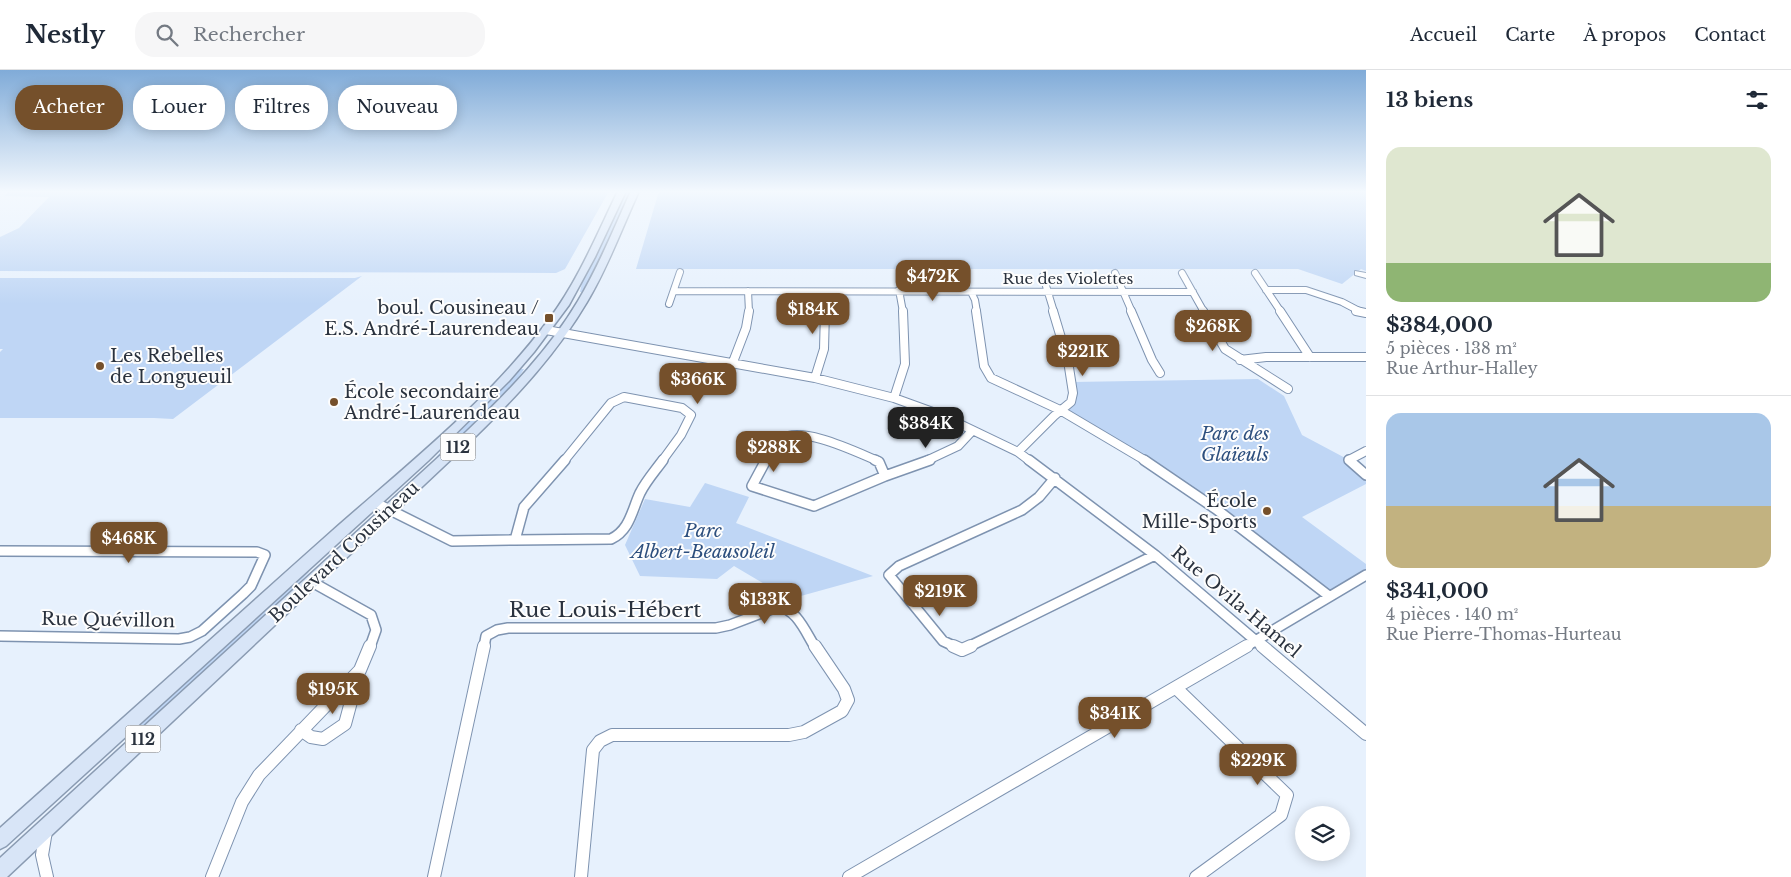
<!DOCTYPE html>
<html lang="fr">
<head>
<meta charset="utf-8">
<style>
	:root { --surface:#fff; --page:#f6f6f7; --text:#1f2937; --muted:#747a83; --line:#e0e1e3; --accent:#75502b }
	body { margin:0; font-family:"Libre Baskerville",serif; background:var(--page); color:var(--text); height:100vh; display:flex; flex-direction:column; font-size:19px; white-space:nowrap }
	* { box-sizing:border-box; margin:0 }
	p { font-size:16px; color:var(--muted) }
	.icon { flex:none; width:28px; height:28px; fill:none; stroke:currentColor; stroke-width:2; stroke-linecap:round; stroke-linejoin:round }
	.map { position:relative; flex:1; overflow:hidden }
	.details { display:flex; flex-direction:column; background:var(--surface); width:425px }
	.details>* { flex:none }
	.top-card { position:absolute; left:15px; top:15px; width:475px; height:45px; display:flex; gap:10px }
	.fabs { position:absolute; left:1295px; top:736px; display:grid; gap:10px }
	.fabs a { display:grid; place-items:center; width:55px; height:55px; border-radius:50%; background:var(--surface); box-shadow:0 2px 12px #0003; font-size:25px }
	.price { position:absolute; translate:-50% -42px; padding:0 11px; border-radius:10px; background:var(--accent); color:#fff; font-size:16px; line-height:32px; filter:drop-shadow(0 1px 2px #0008) }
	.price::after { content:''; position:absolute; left:50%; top:30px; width:15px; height:11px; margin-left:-8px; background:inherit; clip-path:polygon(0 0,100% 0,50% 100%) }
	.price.on { background:#222; color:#fff }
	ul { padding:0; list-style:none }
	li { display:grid; align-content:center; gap:10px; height:265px; padding:0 20px }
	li+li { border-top:1px solid var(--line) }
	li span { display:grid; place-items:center; height:155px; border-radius:15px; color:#555 }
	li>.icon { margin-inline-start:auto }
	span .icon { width:90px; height:90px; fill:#fffc; stroke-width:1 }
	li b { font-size:21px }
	h2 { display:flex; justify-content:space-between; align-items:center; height:60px; padding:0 20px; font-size:21px }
	.chip { padding:0 18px; border-radius:20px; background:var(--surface); box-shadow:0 2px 12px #0003; font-size:18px; line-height:45px }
	.chip.on { background:var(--accent); color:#fff }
	header { display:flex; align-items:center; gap:30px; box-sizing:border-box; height:70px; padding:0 25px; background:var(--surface); border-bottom:1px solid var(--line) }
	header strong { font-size:24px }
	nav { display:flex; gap:28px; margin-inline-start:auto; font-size:18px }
	.search { width:350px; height:45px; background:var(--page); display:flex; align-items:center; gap:12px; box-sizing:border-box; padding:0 18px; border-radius:20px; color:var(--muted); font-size:19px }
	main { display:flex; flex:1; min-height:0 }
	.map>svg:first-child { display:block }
	.green { fill:#bfd6f5 }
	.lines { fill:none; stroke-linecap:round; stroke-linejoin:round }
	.minor-far3-casing { stroke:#7e93b0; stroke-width:8 }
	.minor-far2-casing { stroke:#7e93b0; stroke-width:10 }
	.minor-far1-casing { stroke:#7e93b0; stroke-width:12 }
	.minor-casing { stroke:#7e93b0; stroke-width:14 }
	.tertiary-casing { stroke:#7e93b0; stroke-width:2 }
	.primary-casing { stroke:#8a9bb2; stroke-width:3 }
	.minor-far3 { stroke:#fff; stroke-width:6 }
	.minor-far2 { stroke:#fff; stroke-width:8 }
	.minor-far1 { stroke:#fff; stroke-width:9 }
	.minor { stroke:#fff; stroke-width:12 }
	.tertiary { fill:#fff; fill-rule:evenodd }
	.primary { fill:#d8e5f7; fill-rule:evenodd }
	.poi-dot { fill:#75502b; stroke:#fdfdfd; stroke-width:2 }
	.labels { text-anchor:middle; stroke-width:4; stroke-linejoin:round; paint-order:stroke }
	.far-street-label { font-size:15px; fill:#2a323e; stroke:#fdfdfd }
	.shield { fill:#fdfdfd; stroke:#696f77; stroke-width:1 }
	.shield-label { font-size:16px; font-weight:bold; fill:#2a323e }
	.poi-label { font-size:18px; fill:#2a323e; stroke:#fdfdfd; text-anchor:end }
	.park-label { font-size:18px; font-style:italic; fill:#2d4f7e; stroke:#fdfdfd }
	.street-label { font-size:18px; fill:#2a323e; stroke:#fdfdfd }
	.near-street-label { font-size:21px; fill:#2a323e; stroke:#fdfdfd }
</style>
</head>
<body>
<header>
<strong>Nestly</strong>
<div class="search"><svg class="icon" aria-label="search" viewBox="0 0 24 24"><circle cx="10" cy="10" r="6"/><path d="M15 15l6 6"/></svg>Rechercher</div>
<nav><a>Accueil</a><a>Carte</a><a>À propos</a><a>Contact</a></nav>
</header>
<main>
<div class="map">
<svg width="1366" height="807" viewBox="0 0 1366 807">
	<rect width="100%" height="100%" fill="#e7f1fd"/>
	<path class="green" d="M 10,121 L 609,121 L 565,199 L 556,203 L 0,201 L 0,167 L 19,158 L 49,127 L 4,126 Z
		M 626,121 L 631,121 L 583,222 L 580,222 L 582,213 Z
		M 659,121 L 1366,121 L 1366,201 L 1361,199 L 1342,214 L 1298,199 L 636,199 Z
		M 362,206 L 173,349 L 154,348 L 0,348 L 0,282 L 3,279 L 0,279 L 0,208 L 355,208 Z
		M 521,299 L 524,299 C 517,314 444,388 431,393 C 459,360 492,331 521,299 Z
		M 1258,309 L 1284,326 L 1302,365 L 1349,390 L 1366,405 L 1366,414 L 1302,447 L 1366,494 L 1366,505 L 1329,526 L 1216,439 L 1060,340 L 1071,332 L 1072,312 Z
		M 705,413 L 749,427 L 736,453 L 873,506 L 790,529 L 734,496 L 717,509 L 640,506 L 625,475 L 645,429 L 690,437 Z
		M 307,501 L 309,502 L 277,536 L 136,664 L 134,662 L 152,643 Z"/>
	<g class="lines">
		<g class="minor-far3-casing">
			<path id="minor-far3" d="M 1115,203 L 1132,242
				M 1182,203 L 1204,242
				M 1255,203 L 1281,242
				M 1043,206 L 1054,242
				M 899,220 L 903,242
				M 1266,220 L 1306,220 L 1342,232 L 1361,242
				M 674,221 L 1193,222
				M 748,221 L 749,242
				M 822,222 L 825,242
				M 971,222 L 975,230 L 977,242
				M 669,234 L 680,202"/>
		</g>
		<g class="minor-far2-casing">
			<path id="minor-far2" d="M 976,241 L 984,296 L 991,308 L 1060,340 L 1146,391
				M 1131,241 L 1152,290 L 1160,303
				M 1203,241 L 1225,279 L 1288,319
				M 1280,241 L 1310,287
				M 1356,241 L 1366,243
				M 546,260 L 815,308 L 894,328 L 941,345 L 1018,382 L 1030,391
				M 1240,290 L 1266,287 L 1366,287
				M 733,292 L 746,258 L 749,241
				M 815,308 L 824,279 L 825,241
				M 894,328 L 905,294 L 903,241
				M 1018,382 L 1054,346 L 1071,332 L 1073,323 L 1068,291 L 1053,241
				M 564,391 L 611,333 L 624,327 L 682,338 L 691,345 L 681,365 L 662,391
				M 765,391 C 769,384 774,373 781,369 C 802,355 856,382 878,391
				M 926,391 L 958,376 L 972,361
				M 1351,391 L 1349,390 L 1366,381"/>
		</g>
		<g class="minor-far1-casing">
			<path id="minor-far1" d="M 766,390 L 752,416 L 814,436 L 885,406
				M 875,390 L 879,392 L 885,406
				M 1029,390 L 1155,485 L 1263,577
				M 1144,390 L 1216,439 L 1329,526
				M 1349,390 L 1366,405
				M 885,406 L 930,390
				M 374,432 L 452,471 L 515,470
				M 515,470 L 524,437 L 565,390
				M 515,470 L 611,469 C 630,460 632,440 640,423 C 646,411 655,401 663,390
				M 0,481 L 257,482 L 265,485 L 251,516 L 243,524 L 202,561 L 190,567 L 179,569 L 0,566
				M 312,512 L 371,545 L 376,560 L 370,577
				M 484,577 L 486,566 L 497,560 L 508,558 L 716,558 L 730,555 L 777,537 C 796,537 806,563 815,577
				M 956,577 L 943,571 L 889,505 L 899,496 L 1022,440 L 1039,427 L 1055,408
				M 968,577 L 1155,485
				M 1245,577 L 1366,505"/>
		</g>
		<g class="minor-casing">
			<path id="minor" d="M 953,576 L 962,580 L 971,576
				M 1262,576 L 1366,664
				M 1176,618 L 1287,725 L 1281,745 L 1196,807
				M 301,660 L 311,667 L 323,669 L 345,654 L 359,602
				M 46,761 L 42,785 L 47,807
				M 212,807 L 242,732 L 259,705 L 360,600 L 370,576
				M 434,807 L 484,576
				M 581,807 L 593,680 L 600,671 L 612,665 L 789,665 L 804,662 L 842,641 L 848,630 L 844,619 L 815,576
				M 849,807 L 1247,576"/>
		</g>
		<g class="tertiary-casing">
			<path id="tertiary" d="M 1355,201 L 1366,203 L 1366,208 L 1355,205 Z"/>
		</g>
		<g class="primary-casing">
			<path id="primary" d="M 618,121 L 626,121 L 595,187 L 569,235 L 534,282 L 509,311 L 428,391 L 6,776 L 0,779 L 0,758 C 111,659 221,560 332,461 C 408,394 490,330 550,248 C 579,209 597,164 618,121 Z
				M 631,121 L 639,121 C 622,158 608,197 587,232 C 557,283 517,326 475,367 L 7,807 L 0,807 L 0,788 L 467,361 C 508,322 549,280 578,231 C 599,196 614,158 631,121 Z"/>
		</g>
		<use href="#minor-far3" class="minor-far3"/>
		<use href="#minor-far2" class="minor-far2"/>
		<use href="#minor-far1" class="minor-far1"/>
		<use href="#minor" class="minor"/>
		<use href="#tertiary" class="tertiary"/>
		<use href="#primary" class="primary"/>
	</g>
	<linearGradient id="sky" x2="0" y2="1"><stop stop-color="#80abd8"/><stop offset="0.52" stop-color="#f4f9fe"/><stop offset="1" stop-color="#f4f9fe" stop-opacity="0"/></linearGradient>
	<rect width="1366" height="234" fill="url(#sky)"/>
	<g class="poi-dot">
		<rect x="544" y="243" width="10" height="10" rx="2.5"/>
		<circle cx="100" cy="296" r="5"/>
		<circle cx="334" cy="332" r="5"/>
		<circle cx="1267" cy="441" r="5"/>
	</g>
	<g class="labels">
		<g class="far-street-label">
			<text x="1068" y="214">Rue des Violettes</text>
		</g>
		<g class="shield">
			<rect x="440.5" y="363.5" width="35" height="27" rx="4"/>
			<rect x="125.5" y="655.5" width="35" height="27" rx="4"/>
		</g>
		<g class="shield-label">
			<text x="458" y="383">112</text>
			<text x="143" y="675">112</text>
		</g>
		<g class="poi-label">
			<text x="539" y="244">boul. Cousineau /<tspan x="539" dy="21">E.S. André-Laurendeau</tspan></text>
			<text x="110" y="292" text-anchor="start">Les Rebelles<tspan x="110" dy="21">de Longueuil</tspan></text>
			<text x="344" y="328" text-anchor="start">École secondaire<tspan x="344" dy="21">André-Laurendeau</tspan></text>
			<text x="1257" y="437">École<tspan x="1257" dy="21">Mille-Sports</tspan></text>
		</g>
		<g class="park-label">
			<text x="1235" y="370">Parc des<tspan x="1235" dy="21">Glaïeuls</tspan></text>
			<text x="703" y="467">Parc<tspan x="703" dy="21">Albert-Beausoleil</tspan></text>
		</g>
		<g class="street-label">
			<text transform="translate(344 482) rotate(-43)" y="6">Boulevard Cousineau</text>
			<text transform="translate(1236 532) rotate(40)" y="6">Rue Ovila-Hamel</text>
			<text transform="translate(108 550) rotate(1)" y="6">Rue Quévillon</text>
		</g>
		<g class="near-street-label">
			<text x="605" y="547">Rue Louis-Hébert</text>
		</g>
	</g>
</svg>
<div class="fabs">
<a><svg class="icon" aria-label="layers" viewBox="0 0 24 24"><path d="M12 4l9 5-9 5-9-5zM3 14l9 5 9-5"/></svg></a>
</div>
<b class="price" style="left:933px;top:232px">$472K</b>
<b class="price" style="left:813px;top:265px">$184K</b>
<b class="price" style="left:1213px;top:282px">$268K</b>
<b class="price" style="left:1083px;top:307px">$221K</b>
<b class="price" style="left:698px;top:335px">$366K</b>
<b class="price on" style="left:926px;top:379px">$384K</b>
<b class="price" style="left:774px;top:403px">$288K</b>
<b class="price" style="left:129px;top:494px">$468K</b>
<b class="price" style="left:940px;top:547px">$219K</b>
<b class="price" style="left:765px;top:555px">$133K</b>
<b class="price" style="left:333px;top:645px">$195K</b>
<b class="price" style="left:1115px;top:669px">$341K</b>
<b class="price" style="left:1258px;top:716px">$229K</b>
<div class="top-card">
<a class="chip on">Acheter</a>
<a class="chip">Louer</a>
<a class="chip">Filtres</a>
<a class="chip">Nouveau</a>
</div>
</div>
<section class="details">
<h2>13 biens<svg class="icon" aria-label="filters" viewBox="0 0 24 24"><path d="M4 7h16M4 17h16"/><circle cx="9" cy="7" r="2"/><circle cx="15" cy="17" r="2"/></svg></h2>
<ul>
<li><span style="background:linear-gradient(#dfe7d0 75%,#8fb573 0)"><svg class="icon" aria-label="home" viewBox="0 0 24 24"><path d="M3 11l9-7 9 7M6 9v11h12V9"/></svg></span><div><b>$384,000</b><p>5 pièces · 138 m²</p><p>Rue Arthur-Halley</p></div></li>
<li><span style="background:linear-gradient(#a9c7e8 60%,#c2b280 0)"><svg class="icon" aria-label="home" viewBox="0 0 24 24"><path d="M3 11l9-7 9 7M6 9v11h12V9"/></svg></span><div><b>$341,000</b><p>4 pièces · 140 m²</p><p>Rue Pierre-Thomas-Hurteau</p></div></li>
</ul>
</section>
</main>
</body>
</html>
